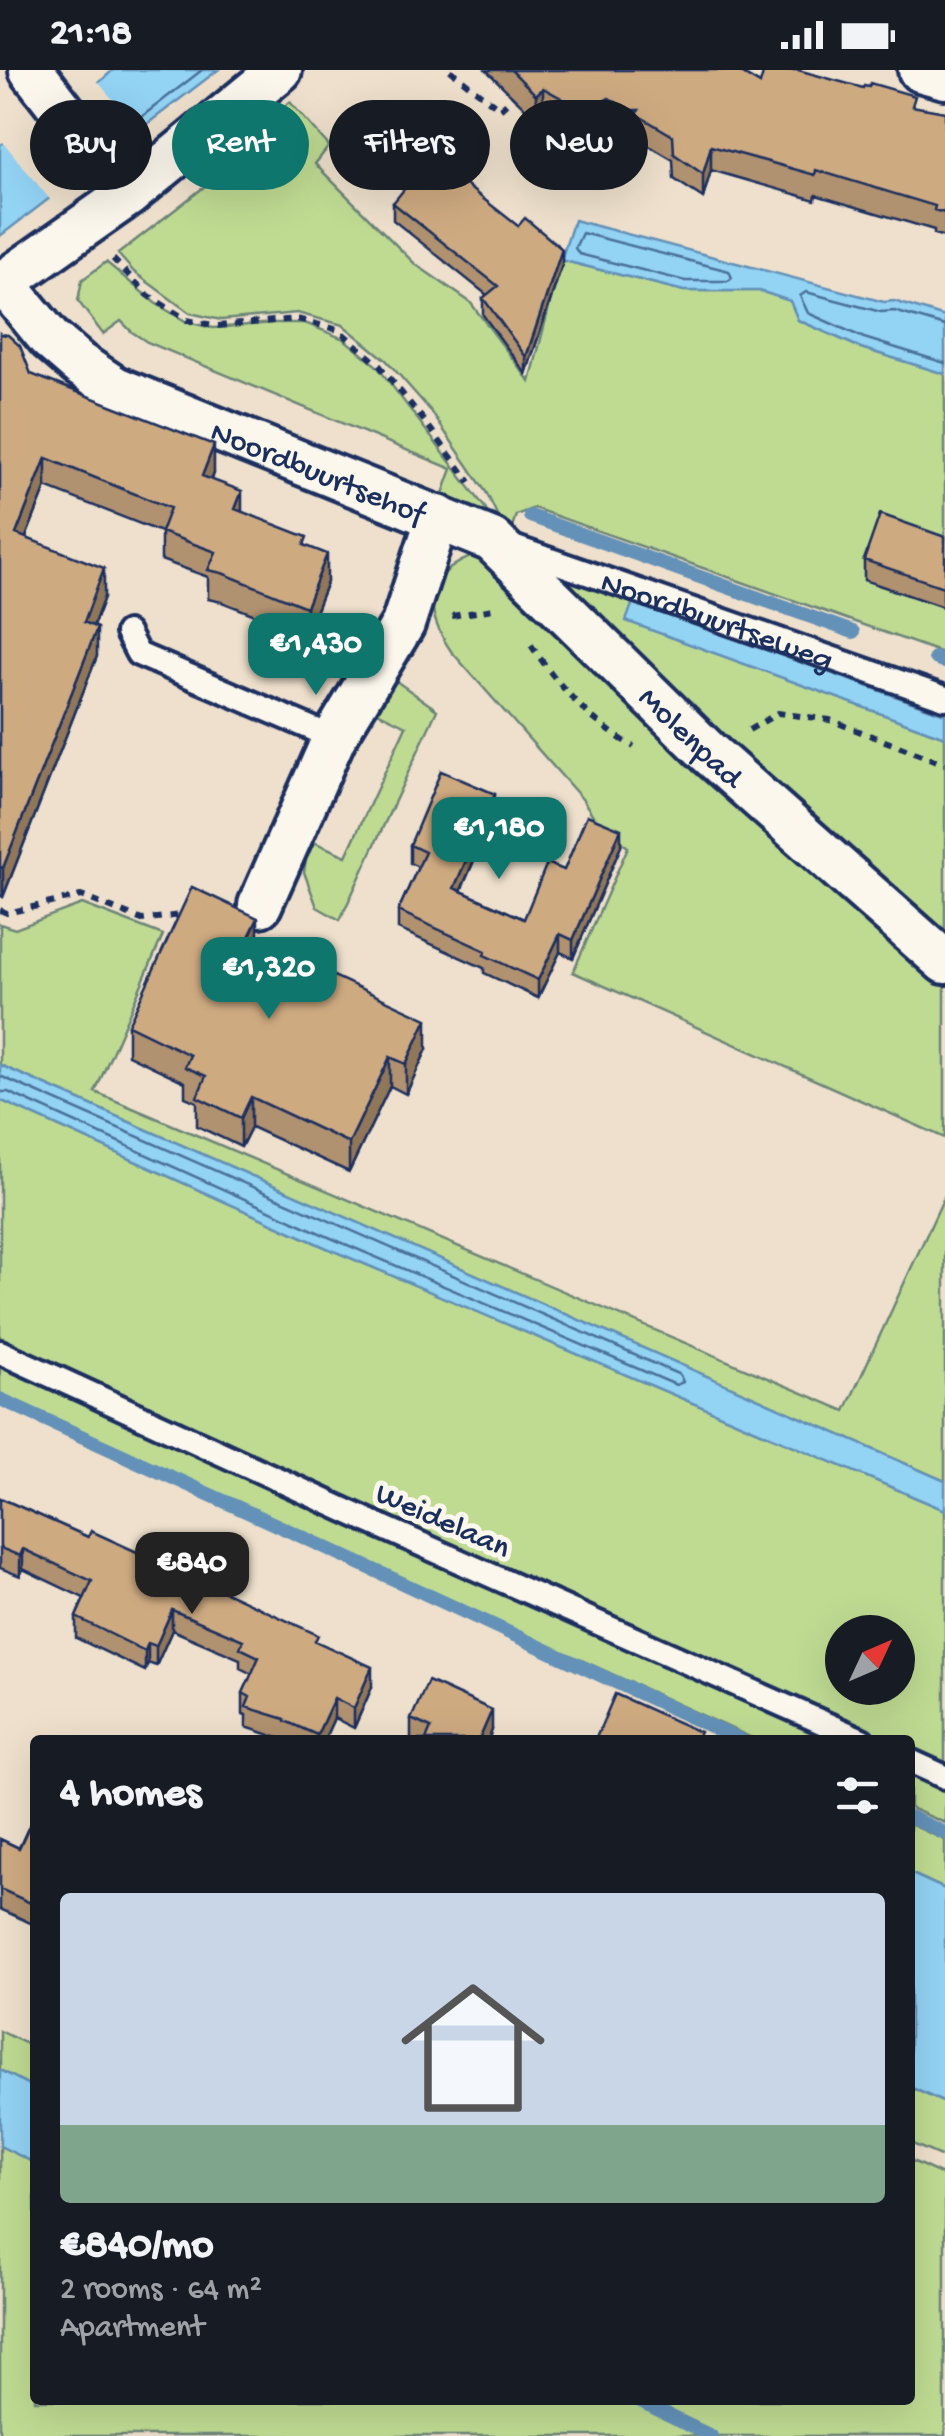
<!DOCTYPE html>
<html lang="en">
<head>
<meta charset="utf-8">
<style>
	:root { --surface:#171b24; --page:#20242c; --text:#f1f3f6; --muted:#9ea1a6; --line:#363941; --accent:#0f766e }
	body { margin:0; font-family:"Gochi Hand",sans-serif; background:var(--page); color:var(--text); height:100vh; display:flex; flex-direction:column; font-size:38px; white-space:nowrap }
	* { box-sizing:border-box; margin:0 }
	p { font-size:32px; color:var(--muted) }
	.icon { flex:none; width:55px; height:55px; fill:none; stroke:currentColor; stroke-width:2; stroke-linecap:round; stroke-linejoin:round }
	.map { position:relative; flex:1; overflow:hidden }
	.side { position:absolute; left:30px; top:1665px; width:885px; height:670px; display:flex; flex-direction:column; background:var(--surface); border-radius:10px; box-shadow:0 10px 40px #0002 }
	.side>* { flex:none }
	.top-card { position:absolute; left:30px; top:30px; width:885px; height:90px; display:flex; gap:20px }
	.needle { width:65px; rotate:46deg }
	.buttons { position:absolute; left:825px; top:1545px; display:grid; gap:20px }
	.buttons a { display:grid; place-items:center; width:90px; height:90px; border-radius:50%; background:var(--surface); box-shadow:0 10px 40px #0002; font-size:50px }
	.price { position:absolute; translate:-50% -85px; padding:0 22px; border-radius:20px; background:var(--accent); color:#fff; font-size:32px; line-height:65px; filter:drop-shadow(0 2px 5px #0008) }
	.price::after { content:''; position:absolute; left:50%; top:60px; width:30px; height:22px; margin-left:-15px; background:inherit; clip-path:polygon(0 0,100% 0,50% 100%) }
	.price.active { background:#222; color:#fff }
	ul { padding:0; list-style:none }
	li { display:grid; align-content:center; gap:20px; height:530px; padding:0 30px }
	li+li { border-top:2px solid var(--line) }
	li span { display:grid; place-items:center; height:310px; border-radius:10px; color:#555 }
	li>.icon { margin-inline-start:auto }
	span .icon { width:180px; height:180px; fill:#fffc; stroke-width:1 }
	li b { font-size:42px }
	h2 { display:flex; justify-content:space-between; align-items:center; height:120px; padding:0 30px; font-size:42px }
	.tag { padding:0 35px; border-radius:45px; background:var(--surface); box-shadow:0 10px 40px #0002; font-size:35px; line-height:90px }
	.tag.active { background:var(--accent); color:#fff }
	.status { display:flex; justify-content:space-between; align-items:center; height:70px; padding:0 50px; background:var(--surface); direction:ltr }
	.status svg { height:28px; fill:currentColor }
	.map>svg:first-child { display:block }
	.green { fill:#bfdb92; stroke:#6d8578; stroke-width:2.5; fill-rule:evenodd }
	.water { fill:#93d3f4; stroke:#6391b8; stroke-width:2.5 }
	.pier { fill:#eee0cc }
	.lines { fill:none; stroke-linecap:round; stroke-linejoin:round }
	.shore { stroke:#4b719a; stroke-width:2.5 }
	.stream { stroke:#6391b8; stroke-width:14 }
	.lane-casing { stroke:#1b2f5e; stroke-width:30 }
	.street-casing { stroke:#1b2f5e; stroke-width:50 }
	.path { stroke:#1b2f5e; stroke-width:6; stroke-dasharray:8 8; stroke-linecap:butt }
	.lane { stroke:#fbf7ec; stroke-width:22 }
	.street { stroke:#fbf7ec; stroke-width:42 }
	.wall { fill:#b1926f; stroke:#1b2f5e; stroke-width:2.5 }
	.shaded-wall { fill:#90775a; stroke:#1b2f5e; stroke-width:2.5 }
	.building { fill:#ceaa81; stroke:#1b2f5e; stroke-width:2.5 }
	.labels { text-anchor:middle; stroke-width:10; stroke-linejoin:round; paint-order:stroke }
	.street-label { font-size:32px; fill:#1b2f5e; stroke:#fbf7ec }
</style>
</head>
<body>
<div class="status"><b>21:18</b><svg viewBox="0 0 49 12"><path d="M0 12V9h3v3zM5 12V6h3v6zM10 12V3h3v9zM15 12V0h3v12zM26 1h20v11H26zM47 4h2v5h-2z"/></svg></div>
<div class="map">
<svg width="945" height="2366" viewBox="0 0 945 2366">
	<rect width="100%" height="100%" fill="#eee0cc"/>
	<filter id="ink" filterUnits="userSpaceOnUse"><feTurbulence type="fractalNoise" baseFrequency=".01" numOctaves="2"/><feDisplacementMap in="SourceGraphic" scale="20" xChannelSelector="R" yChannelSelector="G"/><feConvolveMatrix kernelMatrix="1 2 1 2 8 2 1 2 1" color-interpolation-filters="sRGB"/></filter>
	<g filter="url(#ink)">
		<path class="green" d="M 290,32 L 329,76 L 315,94 L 415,194 L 470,232 L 530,312 L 561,190 L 684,221 L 760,221 L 791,231 L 798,250 L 861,278 L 945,304 L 945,584 L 534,438 L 516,445 L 510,463 L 505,461 L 486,422 L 430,340 L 386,290 L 343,255 L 297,243 L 221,250 L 190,243 L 134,202 L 118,184 L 240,89 L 256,57 Z
			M 106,192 L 155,233 L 187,252 L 213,258 L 274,253 L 305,253 L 344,269 L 377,296 L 486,439 L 487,448 L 441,429 L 452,399 L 147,272 L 132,262 L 121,251 L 103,264 L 78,231 L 82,210 Z
			M 479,484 L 529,489 L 633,532 L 627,551 L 945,667 L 945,1068 L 573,902 L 628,777 L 601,758 L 583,730 L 451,581 C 421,537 426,501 479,484 Z
			M 396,611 L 437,640 L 340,850 L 317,837 L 304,802 L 309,770 L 346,786 L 406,656 L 369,638 L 378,619 Z
			M 82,834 L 163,865 L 95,1022 L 845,1341 L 945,1125 L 945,1411 L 0,995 L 0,854 L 15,859 Z
			M 0,1030 L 327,1178 L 945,1440 L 945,1753 L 910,1738 L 910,1670 L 756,1670 L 0,1324 ZM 842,1562 L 898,1562 L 898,1618 L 842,1618 Z
			M 910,1754 L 945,1770 L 945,1819 L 910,1803 Z
			M 0,1961 L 35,1978 L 35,2018 L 0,2000 Z
			M 910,2017 L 945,2033 L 945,2088 L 910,2073 Z
			M 0,2076 L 35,2093 L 35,2330 L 910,2330 L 910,2090 L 945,2106 L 945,2366 L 0,2366 Z"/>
		<path class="water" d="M 113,0 L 218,0 L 0,166 L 0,75 L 102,10 Z
			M 574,150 L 884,232 L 894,231 L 945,247 L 945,304 L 861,278 L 798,250 L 790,231 L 760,221 L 684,221 L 561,190 Z
			M 633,532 L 945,644 L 945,667 L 626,551 Z
			M 0,995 L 945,1411 L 945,1440 L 327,1178 L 0,1030 Z
			M 910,1803 L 945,1819 L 945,2033 L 910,2017 Z
			M 0,2000 L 35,2018 L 35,2093 L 0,2076 Z"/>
		<path class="pier" d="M 95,8 L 142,65 L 52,132 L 3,72 L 0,74 L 0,68 Z"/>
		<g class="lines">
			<path class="shore" d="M 114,68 L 202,0
				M 582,163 L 729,201 L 732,208 L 728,211 L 685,211 L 579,184 L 575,178 Z
				M 945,256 L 894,241 L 881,242 L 806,222 L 800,226 L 808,243 L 864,268 L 945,293
				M 0,1006 L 680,1305 L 683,1312 L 676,1315 L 331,1168 L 8,1022 L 0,1022"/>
			<path class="stream" d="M 530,446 L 853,562
				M 935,588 L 945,592
				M 0,1329 L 318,1474 L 740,1670
				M 910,1747 L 945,1763
				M 636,2330 L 711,2366"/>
			<g class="lane-casing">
				<g id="lane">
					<path id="s1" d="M 510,476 L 945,628"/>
					<path d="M 127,563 L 138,584 L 334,668"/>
					<path d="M 0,1282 L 371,1452 L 862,1670"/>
					<path d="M 910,1691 L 945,1707"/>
				</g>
			</g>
			<g class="street-casing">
				<g id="street">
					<path d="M 31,0 L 128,125"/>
					<path d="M 920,0 L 945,7"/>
					<path id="s2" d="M 3,212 L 49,268 L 79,294 L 115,318 L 492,470 L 709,683 L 945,892"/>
					<path d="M 0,215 L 128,125 L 280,0"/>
					<path d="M 260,835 L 334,668 L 403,554 L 438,447"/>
				</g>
			</g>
			<path class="path" d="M 450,0 L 500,39 L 518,22
				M 113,189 L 148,225 L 187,250 L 218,256 L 297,249 L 339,260 L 379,295 L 426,353 L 470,412
				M 452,546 L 499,538
				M 531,575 C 561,619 588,650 634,677
				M 749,660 L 778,643 L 830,650 L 945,694
				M 0,840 L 7,843 L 81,826 L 142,850 L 187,844"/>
			<use href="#lane" class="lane"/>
			<use href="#street" class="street"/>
		</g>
		<path class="wall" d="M 486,0 L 736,0 L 760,14 L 945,42 L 945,167 L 934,164 L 934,160 L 816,125 L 815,130 L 711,100 L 703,128 L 674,109 L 673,90 L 636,68 L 636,64 L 629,64 L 609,52 L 587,64 L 576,61 L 543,42 L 536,49 Z
			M 393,133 L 562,195 L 526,304 L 483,245 L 483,228 L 487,225 L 393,150 Z
			M 0,264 L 31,304 L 214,403 L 212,410 L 242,442 L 307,476 L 327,512 L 306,565 L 222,532 L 208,529 L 208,507 L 161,490 L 161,462 L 46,417 L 26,467 L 104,527 L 93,556 L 97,586 L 3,827 L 0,825 Z
			M 945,467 L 943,537 L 864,510 L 864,490 Z
			M 495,742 L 461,821 L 524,849 L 564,800 L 621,776 L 573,888 L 560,882 L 538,928 L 484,903 L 484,898 L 398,859 L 398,841 L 418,797 L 410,793 L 410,775 Z
			M 258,871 L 427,979 L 406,1024 L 390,1016 L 349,1102 L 251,1057 L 241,1077 L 197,1056 L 197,1032 L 185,1027 L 185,1012 L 128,985 L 128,955 Z
			M 0,1428 L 88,1467 L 211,1515 L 318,1573 L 372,1617 L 354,1658 L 334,1648 L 324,1670 L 285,1670 L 246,1657 L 246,1645 L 243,1644 L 243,1623 L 252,1604 L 240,1598 L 240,1589 L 172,1560 L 156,1596 L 148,1593 L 145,1601 L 76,1568 L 76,1547 L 84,1528 L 23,1499 L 20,1506 L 0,1498 Z
			M 411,1649 L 492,1660 L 488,1670 L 411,1670 Z
			M 35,1743 L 35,1862 L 35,1855 L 0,1839 L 0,1769 L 19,1778 Z"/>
		<path class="shaded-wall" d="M 543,18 L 543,42 L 536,49 L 536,25 Z
			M 609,28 L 609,52 L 587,64 L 587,40 Z
			M 711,76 L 711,100 L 703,128 L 703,104 Z
			M 562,179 L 562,195 L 526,304 L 526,287 Z
			M 214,375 L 214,403 L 202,434 L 202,406 Z
			M 46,388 L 46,417 L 16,492 L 16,464 Z
			M 242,421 L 242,449 L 235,439 Z
			M 327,484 L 327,512 L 306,565 L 306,537 Z
			M 104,498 L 104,527 L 84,580 L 84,552 Z
			M 945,511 L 945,531 L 943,537 L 943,517 Z
			M 97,558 L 97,586 L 3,827 L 3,798 Z
			M 495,724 L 495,742 L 454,836 L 454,818 Z
			M 621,759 L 621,776 L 573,888 L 573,870 Z
			M 258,848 L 258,877 L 249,867 Z
			M 560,864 L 560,882 L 538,928 L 538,910 Z
			M 427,949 L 427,979 L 406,1024 L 406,994 Z
			M 390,987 L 390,1016 L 349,1102 L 349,1073 Z
			M 251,1027 L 251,1057 L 241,1077 L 241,1048 Z
			M 23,1479 L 23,1499 L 20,1506 L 20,1486 Z
			M 172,1540 L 172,1560 L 156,1596 L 156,1576 Z
			M 148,1573 L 148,1593 L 145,1601 L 145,1581 Z
			M 372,1597 L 372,1617 L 354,1658 L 354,1638 Z
			M 334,1628 L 334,1648 L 324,1670 L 317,1670 L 317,1665 Z
			M 492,1640 L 492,1660 L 488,1670 L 479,1670 Z"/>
		<path class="building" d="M 511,0 L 736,0 L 760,14 L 764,0 L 798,0 L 863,18 L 864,16 L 869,17 L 870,13 L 915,26 L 912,36 L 945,42 L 945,143 L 934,140 L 935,136 L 816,100 L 815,105 L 711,76 L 703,104 L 674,84 L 673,66 L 636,44 L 639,40 L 629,40 L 609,28 L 587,40 L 576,36 L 543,18 L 536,25 Z
			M 430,87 L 518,156 L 525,148 L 562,179 L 526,287 L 483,228 L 498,216 L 393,133 Z
			M 0,264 L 8,265 L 20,276 L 31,304 L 214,375 L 202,406 L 242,421 L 235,439 L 307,467 L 304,475 L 327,484 L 306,537 L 222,503 L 208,500 L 216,482 L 161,462 L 170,438 L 46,388 L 16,464 L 104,498 L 84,552 L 97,558 L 3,798 L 0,797 Z
			M 880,444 L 945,467 L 945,511 L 943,517 L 864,490 Z
			M 441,701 L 495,724 L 454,818 L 524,849 L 547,793 L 564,800 L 587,745 L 621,759 L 573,870 L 560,864 L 538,910 L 484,885 L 486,881 L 398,841 L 425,782 L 410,775 Z
			M 192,817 L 258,848 L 249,867 L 427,949 L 406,994 L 390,987 L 349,1073 L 251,1027 L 241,1048 L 197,1027 L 206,1006 L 185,997 L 190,985 L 128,955 Z
			M 0,1428 L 88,1467 L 91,1461 L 148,1487 L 151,1481 L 211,1508 L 208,1514 L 318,1565 L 315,1571 L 372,1597 L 354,1638 L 334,1628 L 317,1665 L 285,1651 L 285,1649 L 246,1637 L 250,1627 L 243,1623 L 259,1587 L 240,1578 L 243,1570 L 172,1540 L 156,1576 L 148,1573 L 145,1581 L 76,1547 L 92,1511 L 23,1479 L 20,1486 L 0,1478 Z
			M 428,1611 L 492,1640 L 479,1670 L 426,1670 L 431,1658 L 411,1649 Z
			M 615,1624 L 700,1662 L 696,1670 L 599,1670 L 596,1668 Z
			M 35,1743 L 35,1835 L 0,1819 L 0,1769 L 19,1778 Z"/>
	</g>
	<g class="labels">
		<g class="street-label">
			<text dy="11" stroke="none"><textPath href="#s2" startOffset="375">Noordbuurtsehof</textPath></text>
			<text dy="11" stroke="none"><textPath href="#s1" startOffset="220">Noordbuurtseweg</textPath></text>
			<text dy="11" stroke="none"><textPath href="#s2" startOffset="842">Molenpad</textPath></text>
			<text transform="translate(444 1448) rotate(24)" y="11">Weidelaan</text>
		</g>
	</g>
</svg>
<div class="buttons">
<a><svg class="needle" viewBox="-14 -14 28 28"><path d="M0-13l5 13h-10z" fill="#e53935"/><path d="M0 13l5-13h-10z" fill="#9ea1a6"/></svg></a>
</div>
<b class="price" style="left:316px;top:628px">€1,430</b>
<b class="price" style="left:499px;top:812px">€1,180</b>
<b class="price" style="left:269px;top:952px">€1,320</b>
<b class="price active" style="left:192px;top:1547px">€840</b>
<div class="top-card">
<a class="tag">Buy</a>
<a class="tag active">Rent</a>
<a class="tag">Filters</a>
<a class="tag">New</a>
</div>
<section class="side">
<h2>4 homes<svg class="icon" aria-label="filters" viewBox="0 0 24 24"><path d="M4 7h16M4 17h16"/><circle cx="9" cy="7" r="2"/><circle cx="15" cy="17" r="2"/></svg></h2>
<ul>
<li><span style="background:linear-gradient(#c9d6e8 75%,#7fa58c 0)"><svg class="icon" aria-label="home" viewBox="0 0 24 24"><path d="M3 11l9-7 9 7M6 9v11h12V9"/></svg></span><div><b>€840/mo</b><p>2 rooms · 64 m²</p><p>Apartment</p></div></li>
</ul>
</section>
</div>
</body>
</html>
